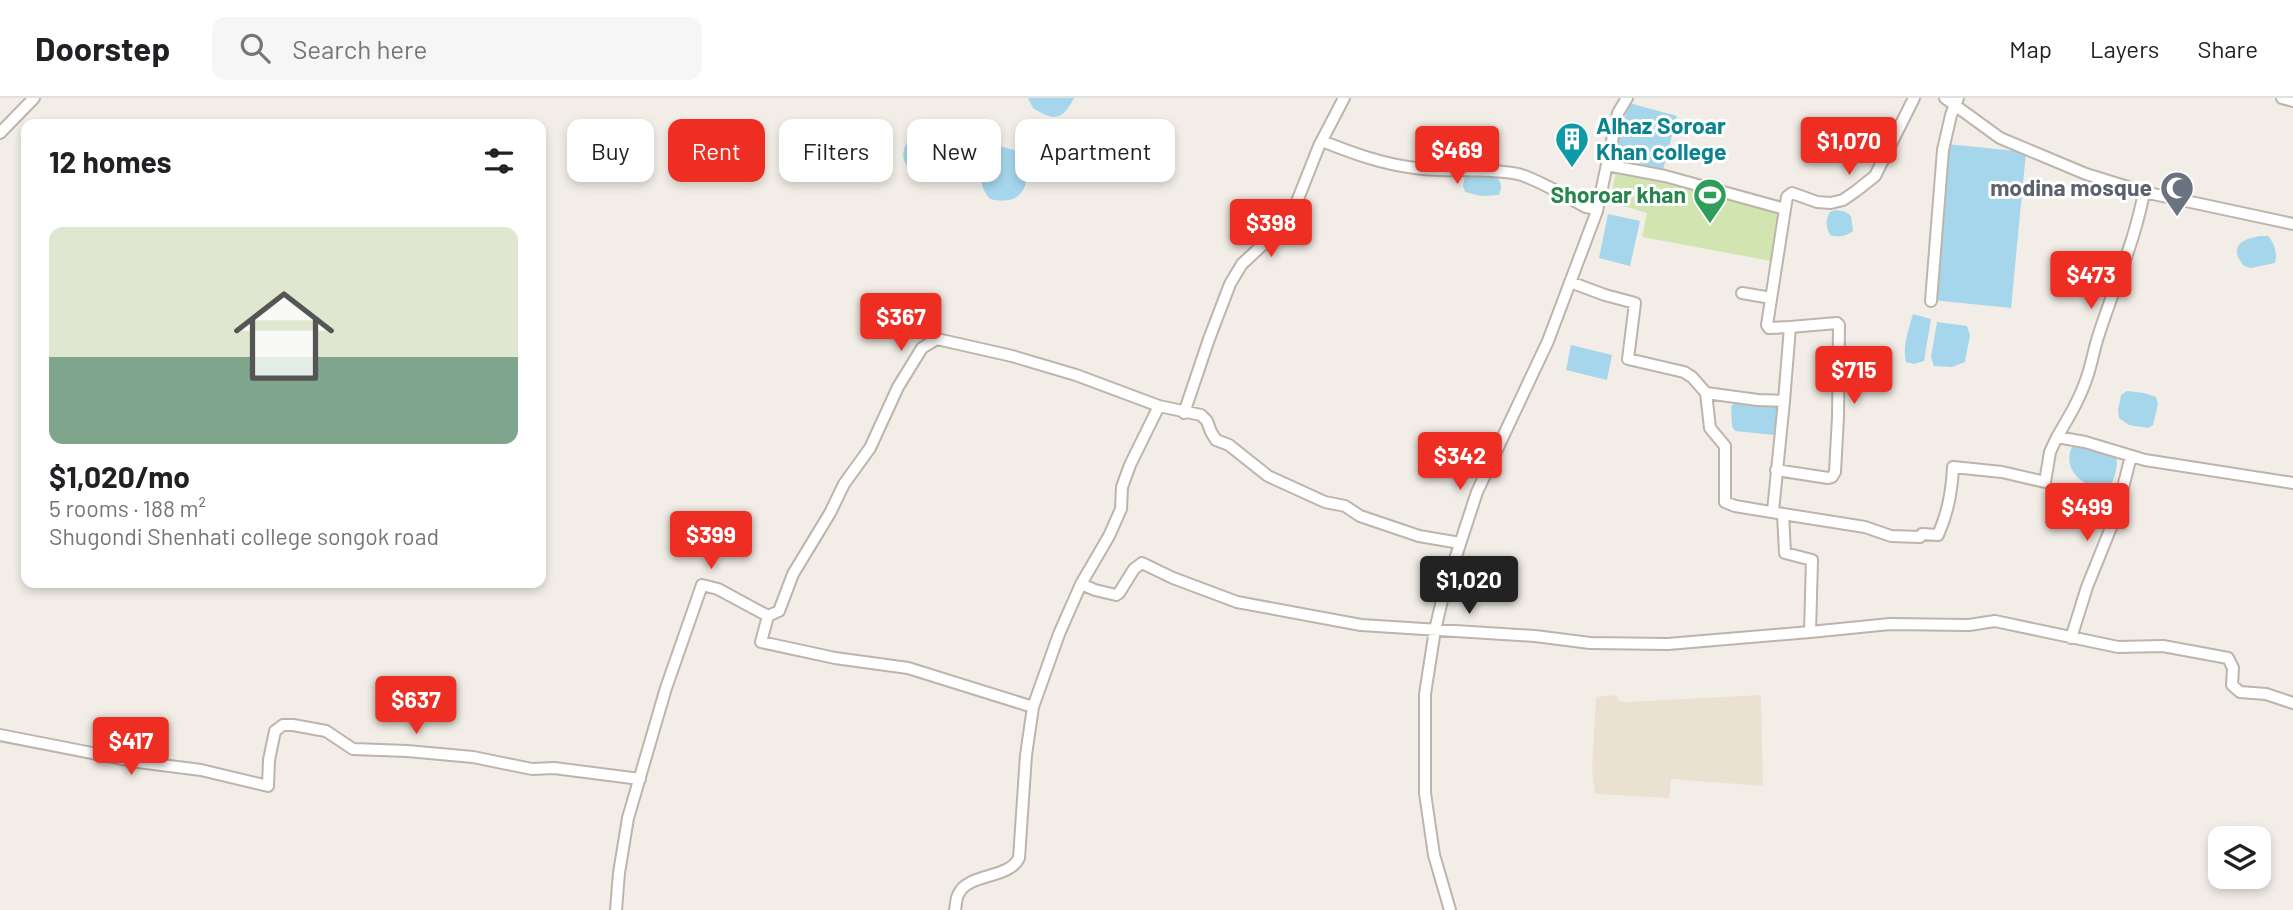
<!DOCTYPE html>
<html lang="en">
<head>
<meta charset="utf-8">
<style>
	:root { --surface:#fff; --page:#f6f6f6; --text:#202124; --muted:#757577; --line:#e0e0e0; --accent:#ee2e22 }
	body { margin:0; font-family:Barlow,sans-serif; background:var(--page); color:var(--text); height:100vh; display:flex; flex-direction:column; font-size:26px; white-space:nowrap }
	* { box-sizing:border-box; margin:0 }
	p { font-size:23px; color:var(--muted) }
	.icon { flex:none; width:38px; height:38px; fill:none; stroke:currentColor; stroke-width:2; stroke-linecap:round; stroke-linejoin:round }
	.map { position:relative; flex:1; overflow:hidden }
	.side { position:absolute; left:21px; top:21px; width:525px; height:469px; display:flex; flex-direction:column; background:var(--surface); border-radius:14px; box-shadow:0 4px 10px #0003 }
	.side>* { flex:none }
	.guide { position:absolute; left:567px; top:21px; width:665px; height:63px; display:flex; gap:14px }
	.tools { position:absolute; left:2208px; top:728px; display:grid; gap:14px }
	.tools a { display:grid; place-items:center; width:63px; height:63px; border-radius:14px; background:var(--surface); box-shadow:0 4px 10px #0003; font-size:35px }
	.price { position:absolute; translate:-50% -60px; padding:0 16px; border-radius:7px; background:var(--accent); color:#fff; font-size:23px; line-height:46px; filter:drop-shadow(0 2px 4px #0008) }
	.price::after { content:''; position:absolute; left:50%; top:42px; width:21px; height:16px; margin-left:-10px; background:inherit; clip-path:polygon(0 0,100% 0,50% 100%) }
	.price.active { background:#222; color:#fff }
	ul { padding:0; list-style:none }
	li { display:grid; align-content:center; gap:14px; height:371px; padding:0 28px }
	li span { display:grid; place-items:center; height:217px; border-radius:14px; color:#555 }
	li>.icon { margin-inline-start:auto }
	span .icon { width:126px; height:126px; fill:#fffc; stroke-width:1 }
	li b { font-size:30px }
	h2 { display:flex; justify-content:space-between; align-items:center; height:84px; padding:0 28px; font-size:30px }
	.chip { padding:0 24px; border-radius:14px; background:var(--surface); box-shadow:0 4px 10px #0003; font-size:24px; line-height:63px }
	.chip.active { background:var(--accent); color:#fff }
	header { display:flex; align-items:center; gap:42px; box-sizing:border-box; height:98px; padding:0 35px; background:var(--surface); border-bottom:2px solid var(--line) }
	header strong { font-size:33px }
	nav { display:flex; gap:38px; margin-inline-start:auto; font-size:24px }
	.search { width:490px; height:63px; background:var(--page); display:flex; align-items:center; gap:18px; box-sizing:border-box; padding:0 24px; border-radius:14px; color:var(--muted); font-size:26px }
	.map>svg:first-child { display:block }
	.education { fill:#ebe1d1 }
	.green { fill:#d2e5b1 }
	.water { fill:#a6d6ec }
	.lines { fill:none; stroke-linecap:round; stroke-linejoin:round }
	.minor-casing { stroke:#bdb4aa; stroke-width:14 }
	.minor { stroke:#fff; stroke-width:10 }
	.labels { text-anchor:middle; stroke-width:6; stroke-linejoin:round; paint-order:stroke }
	.culture-label { font-size:23px; font-weight:bold; fill:#0d838f; stroke:#fff; text-anchor:start }
	.worship-label { font-size:23px; font-weight:bold; fill:#5b616d; stroke:#fff; text-anchor:end }
	.leisure-label { font-size:23px; font-weight:bold; fill:#27864d; stroke:#fff; text-anchor:end }
</style>
</head>
<body>
<header>
<strong>Doorstep</strong>
<div class="search"><svg class="icon" aria-label="search" viewBox="0 0 24 24"><circle cx="10" cy="10" r="6"/><path d="M15 15l6 6"/></svg>Search here</div>
<nav><a>Map</a><a>Layers</a><a>Share</a></nav>
</header>
<div class="map">
<svg width="2293" height="812" viewBox="0 0 2293 812">
	<rect width="100%" height="100%" fill="#f2eee7"/>
	<path class="education" d="M 1617,597 L 1619,603 L 1627,604 L 1761,597 L 1763,688 L 1671,681 L 1669,700 L 1595,696 L 1592,672 L 1596,599 Z"/>
	<path class="green" d="M 1616,71 L 1778,116 L 1771,163 L 1642,139 L 1647,115 L 1610,104 Z"/>
	<path class="water" d="M 1028,0 L 1074,0 C 1063,22 1054,24 1033,10 Z
		M 1629,5 L 1677,18 L 1663,72 L 1614,59 Z
		M 910,39 L 929,41 L 939,45 L 948,62 L 946,69 C 934,76 920,71 907,68 C 900,58 904,49 910,39 Z
		M 1947,46 L 2026,54 L 2011,210 L 1932,202 Z
		M 999,48 L 1018,53 C 1034,80 1027,110 990,101 C 978,88 980,73 985,57 Z
		M 1492,75 C 1501,82 1503,87 1499,97 L 1481,98 L 1465,94 L 1463,88 L 1466,76 Z
		M 1836,112 L 1846,114 L 1851,118 L 1853,133 C 1846,138 1839,140 1830,137 C 1826,129 1825,122 1830,114 Z
		M 1608,116 L 1640,123 L 1630,168 L 1599,160 Z
		M 2260,138 L 2268,138 C 2274,145 2278,155 2275,165 L 2251,170 L 2244,168 C 2228,149 2241,141 2260,138 Z
		M 1913,216 L 1931,221 L 1924,263 L 1914,266 L 1906,264 C 1902,248 1909,231 1913,216 Z
		M 1937,224 L 1967,228 L 1970,237 L 1965,264 L 1952,269 L 1934,268 L 1931,259 Z
		M 1571,247 L 1612,257 L 1607,282 L 1566,272 Z
		M 2127,293 L 2144,295 L 2156,299 L 2158,306 L 2153,327 L 2148,330 L 2129,327 L 2119,320 L 2118,312 L 2121,297 Z
		M 1736,303 L 1778,307 L 1774,337 L 1735,333 L 1732,328 L 1731,309 Z
		M 2076,347 L 2116,358 C 2119,368 2114,384 2107,392 C 2085,391 2061,372 2072,349 Z"/>
	<g class="lines">
		<g class="minor-casing">
			<path id="minor" d="M 1945,0 L 2000,40 L 2086,76 L 2144,94 L 2293,126
				M 2282,0 L 2293,3
				M 0,35 L 34,0
				M 1322,43 C 1352,55 1382,66 1415,70 C 1449,75 1484,69 1518,76 C 1535,80 1569,100 1586,109 L 1597,111
				M 1607,67 L 1665,78 L 1785,111 L 1767,227 L 1769,230 L 1790,229 L 1784,303
				M 1785,111 L 1787,99 L 1792,95 L 1817,104 L 1831,105 L 1843,102 L 1856,93 L 1875,78 L 1914,0
				M 1742,195 L 1771,200
				M 1931,203 L 1943,52 L 1951,17 L 1958,0
				M 1706,295 L 1758,302 L 1784,303 L 1773,413
				M 1184,315 L 1209,241 L 1230,186 L 1242,166 L 1285,126 L 1296,106 L 1319,48 L 1344,0
				M 2057,339 C 2069,319 2081,299 2088,276 C 2092,264 2094,251 2098,239 C 2113,191 2135,144 2144,94
				M 1776,372 L 1828,380 L 1832,379 L 1835,374 L 1838,319 L 1839,227 L 1837,225 L 1790,229
				M 1783,416 L 1865,429 L 1891,438 L 1920,439 L 1922,436 L 1938,437 C 1948,415 1952,393 1953,369 L 2002,374 L 2045,384 L 2050,354 L 2057,339 L 2085,344 L 2145,362 L 2293,385
				M 1081,486 L 1109,438 L 1121,411 L 1122,389 L 1130,367 L 1159,308 L 1201,317 L 1207,323 L 1211,334 L 1216,342 L 1229,347 L 1268,378 L 1325,404 L 1345,408 L 1360,418 L 1419,438 L 1460,445
				M 768,518 L 779,513 L 793,476 L 830,415 L 844,386 L 870,350 L 898,289 L 922,250 L 937,241 L 1012,258 L 1076,277 L 1159,308
				M 1810,534 L 1890,526 L 1969,527 L 1995,523 L 2118,549 L 2163,548 L 2228,560 L 2233,570 L 2232,587 L 2240,594 L 2266,596 L 2293,605
				M 2071,540 L 2087,489 L 2116,417 L 2131,358
				M 0,637 L 138,664 L 201,672 L 268,688 L 269,662 L 275,633 L 283,627 L 293,627 L 326,633 L 353,651 L 407,653 L 473,659 L 532,671 L 554,670 L 640,681
				M 616,812 L 619,775 L 628,720 L 666,590 L 702,487 L 718,491 L 768,518 L 761,544 L 835,560 L 908,570 L 1033,609
				M 955,812 C 956,807 956,799 959,795 C 969,775 1009,781 1019,760 L 1026,657 L 1033,609 L 1059,536 L 1081,486 L 1095,492 L 1116,497 L 1119,495 L 1134,471 L 1142,465 L 1173,480 L 1237,504 L 1361,527 L 1535,538 L 1590,545 L 1668,546 L 1810,534 L 1812,462 L 1785,455 L 1783,416 L 1735,408 L 1725,404 L 1725,348 L 1710,330 L 1706,295 L 1692,279 L 1684,274 L 1628,261 L 1635,205 L 1605,197 L 1570,184
				M 1450,812 L 1434,757 L 1425,695 L 1425,596 L 1435,532 L 1443,498 L 1477,394 L 1548,243 L 1597,113 L 1618,15 L 1627,0"/>
		</g>
		<use href="#minor" class="minor"/>
	</g>
	<defs>
		<g id="building-pin" transform="scale(1.75)"><path d="M0 17L-7.5 6A9.5 9.5 0 1 1 7.5 6Z" fill="#0f9aa8" stroke="#fff"/><path d="M-4-6H4V6H1V3H-1V6H-4ZM-2.5-4.3h1.7v1.8h-1.7ZM.8-4.3h1.7v1.8H.8ZM-2.5-1h1.7V.8h-1.7ZM.8-1h1.7V.8H.8Z" fill="#fff"/></g>
		<g id="mosque-pin" transform="scale(1.75)"><path d="M0 17L-7.5 6A9.5 9.5 0 1 1 7.5 6Z" fill="#6b7280" stroke="#fff"/><path d="M3.5-4.9A6 6 0 1 0 3.5 4.9A5 5 0 1 1 3.5-4.9Z" fill="#fff"/></g>
		<g id="stadium-pin" transform="scale(1.75)"><path d="M0 17L-7.5 6A9.5 9.5 0 1 1 7.5 6Z" fill="#2e9e5b" stroke="#fff"/><path d="M0-5a6.5 5 0 1 0 0 10a6.5 5 0 1 0 0-10ZM-3.5-1.8h7v3.6h-7Z" fill="#fff"/></g>
	</defs>
	<g fill-rule="evenodd">
		<use href="#building-pin" x="1572" y="41"/>
		<use href="#mosque-pin" x="2177" y="90"/>
		<use href="#stadium-pin" x="1710" y="97"/>
	</g>
	<g class="labels">
		<g class="culture-label">
			<text x="1596" y="36">Alhaz Soroar<tspan x="1596" dy="26">Khan college</tspan></text>
		</g>
		<g class="worship-label">
			<text x="2152" y="98">modina mosque</text>
		</g>
		<g class="leisure-label">
			<text x="1686" y="105">Shoroar khan</text>
		</g>
	</g>
</svg>
<div class="tools">
<a><svg class="icon" aria-label="layers" viewBox="0 0 24 24"><path d="M12 4l9 5-9 5-9-5zM3 14l9 5 9-5"/></svg></a>
</div>
<b class="price" style="left:1849px;top:79px">$1,070</b>
<b class="price" style="left:1457px;top:88px">$469</b>
<b class="price" style="left:1271px;top:161px">$398</b>
<b class="price" style="left:2091px;top:213px">$473</b>
<b class="price" style="left:901px;top:255px">$367</b>
<b class="price" style="left:1854px;top:308px">$715</b>
<b class="price" style="left:1460px;top:394px">$342</b>
<b class="price" style="left:2087px;top:445px">$499</b>
<b class="price" style="left:711px;top:473px">$399</b>
<b class="price active" style="left:1469px;top:518px">$1,020</b>
<b class="price" style="left:416px;top:638px">$637</b>
<b class="price" style="left:131px;top:679px">$417</b>
<div class="guide">
<a class="chip">Buy</a>
<a class="chip active">Rent</a>
<a class="chip">Filters</a>
<a class="chip">New</a>
<a class="chip">Apartment</a>
</div>
<section class="side">
<h2>12 homes<svg class="icon" aria-label="filters" viewBox="0 0 24 24"><path d="M4 7h16M4 17h16"/><circle cx="9" cy="7" r="2"/><circle cx="15" cy="17" r="2"/></svg></h2>
<ul>
<li><span style="background:linear-gradient(#dfe7d0 60%,#7fa58c 0)"><svg class="icon" aria-label="home" viewBox="0 0 24 24"><path d="M3 11l9-7 9 7M6 9v11h12V9"/></svg></span><div><b>$1,020/mo</b><p>5 rooms · 188 m²</p><p>Shugondi Shenhati college songok road</p></div></li>
</ul>
</section>
</div>
</body>
</html>
